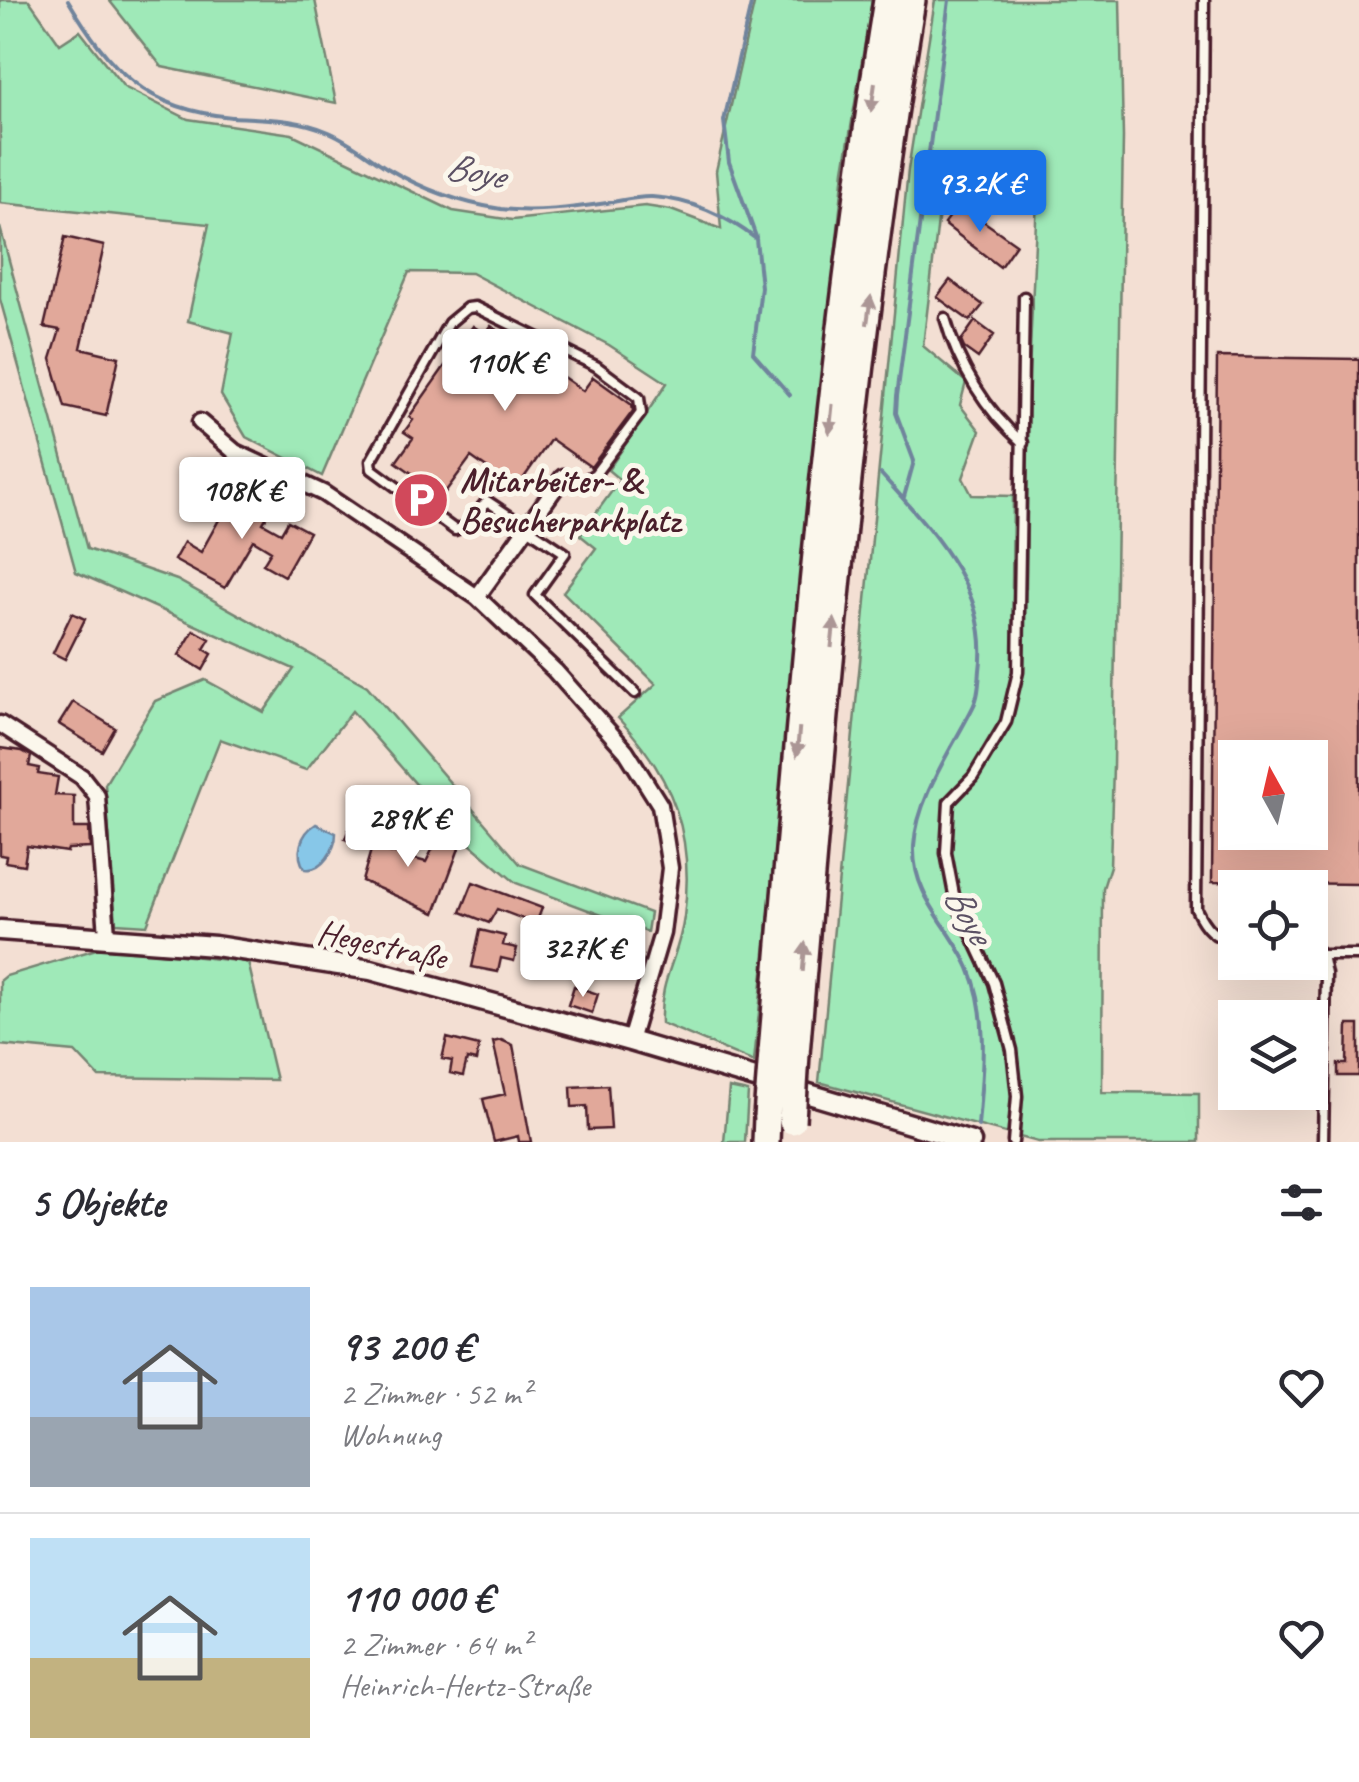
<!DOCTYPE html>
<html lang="de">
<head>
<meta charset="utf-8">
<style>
	:root { --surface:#fff; --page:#f2f2f3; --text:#2b2b33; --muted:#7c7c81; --line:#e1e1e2; --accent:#1a73e8 }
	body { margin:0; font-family:Caveat,sans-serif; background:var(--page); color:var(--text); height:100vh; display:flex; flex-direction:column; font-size:38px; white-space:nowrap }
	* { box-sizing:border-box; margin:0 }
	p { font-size:32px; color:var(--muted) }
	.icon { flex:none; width:55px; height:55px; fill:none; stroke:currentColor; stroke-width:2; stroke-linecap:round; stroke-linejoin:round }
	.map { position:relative; height:1142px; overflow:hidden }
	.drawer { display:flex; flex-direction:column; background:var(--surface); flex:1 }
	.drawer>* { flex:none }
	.needle { width:65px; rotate:352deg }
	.controls { position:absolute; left:1218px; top:740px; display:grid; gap:20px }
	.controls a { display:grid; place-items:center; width:110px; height:110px; border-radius:0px; background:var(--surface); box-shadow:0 10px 40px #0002; font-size:50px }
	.price { position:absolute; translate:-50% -85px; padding:0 22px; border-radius:10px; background:#fff; color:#222; font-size:32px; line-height:65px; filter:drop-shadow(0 2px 5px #0008) }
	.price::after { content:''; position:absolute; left:50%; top:60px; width:30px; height:22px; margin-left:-15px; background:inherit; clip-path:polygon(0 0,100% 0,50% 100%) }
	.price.active { background:var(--accent); color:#fff }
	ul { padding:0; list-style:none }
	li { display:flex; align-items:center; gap:30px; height:250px; padding:0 30px }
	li+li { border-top:2px solid var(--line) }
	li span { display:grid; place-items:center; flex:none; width:280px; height:200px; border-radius:0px; color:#555 }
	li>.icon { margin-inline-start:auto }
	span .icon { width:120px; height:120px; fill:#fffc; stroke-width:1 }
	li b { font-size:42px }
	h2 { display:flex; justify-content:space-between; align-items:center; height:120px; padding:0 30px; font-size:42px }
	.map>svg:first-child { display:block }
	.green { fill:#9fe9b8; stroke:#748472; stroke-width:2.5; fill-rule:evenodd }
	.water { fill:#87c7e8; stroke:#6f849c; stroke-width:2.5 }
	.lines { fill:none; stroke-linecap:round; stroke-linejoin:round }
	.stream { stroke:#6f849c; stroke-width:4 }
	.building { fill:#e1a89a; stroke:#4a1f2b; stroke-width:2.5; fill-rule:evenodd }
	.service-casing { stroke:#4a1f2b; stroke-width:15 }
	.minor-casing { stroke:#4a1f2b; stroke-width:21 }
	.tertiary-casing { stroke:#4a1f2b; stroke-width:25 }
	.motorway-casing { stroke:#4a1f2b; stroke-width:32 }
	.service { stroke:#fbf7ec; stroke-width:8 }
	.minor { stroke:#fbf7ec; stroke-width:14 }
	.tertiary { stroke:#fbf7ec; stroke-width:18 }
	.motorway { stroke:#fbf7ec; stroke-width:25 }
	.motorway-bridge-casing { stroke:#4a1f2b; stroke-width:32; stroke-linecap:butt }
	.motorway-bridge { stroke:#fbf7ec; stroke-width:25 }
	.oneway { fill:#ab9695 }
	.labels { text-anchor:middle; stroke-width:10; stroke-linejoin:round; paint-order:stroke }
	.poi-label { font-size:35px; font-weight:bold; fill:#4a1f2b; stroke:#fbf7ec; text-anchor:start }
	.street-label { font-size:35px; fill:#4a1f2b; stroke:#fbf7ec }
	.water-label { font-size:38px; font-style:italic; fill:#5c5164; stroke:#fbf7ec }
</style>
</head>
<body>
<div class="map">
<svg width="1359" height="1142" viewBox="0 0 1359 1142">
	<rect width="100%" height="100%" fill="#f3dfd3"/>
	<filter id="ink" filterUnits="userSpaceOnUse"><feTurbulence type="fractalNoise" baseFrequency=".01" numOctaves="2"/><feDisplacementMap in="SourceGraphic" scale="20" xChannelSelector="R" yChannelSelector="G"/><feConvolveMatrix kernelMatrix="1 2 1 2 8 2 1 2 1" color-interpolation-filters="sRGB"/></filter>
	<g filter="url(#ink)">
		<path class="green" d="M 0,0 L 29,0 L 60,44 L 80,31 L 124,87 L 188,119 L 292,134 L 453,211 L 512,220 L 645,206 L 671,210 L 721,229 L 716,171 L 755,0 L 872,0 L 844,170 L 754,1062 L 661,1023 C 659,979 679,957 684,917 C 695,836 673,776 618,718 L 656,684 L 563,592 L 596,548 L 580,535 L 620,480 L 608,470 L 667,383 L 609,345 L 471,273 L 409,272 L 322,476 L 246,437 L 221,395 L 233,333 L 188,321 L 209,224 L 0,203 Z
			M 109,0 L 315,0 L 336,103 L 162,67 Z
			M 935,0 L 1120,0 L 1123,137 L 1113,766 L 1110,866 L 1103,888 L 1102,1092 L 1199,1093 L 1199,1142 L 1038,1142 L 819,1082 L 908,170 ZM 989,158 L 1038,177 L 1029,373 L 1026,588 L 1012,587 L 1013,496 L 972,495 L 963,478 L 980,431 L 960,405 L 966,382 L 923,346 L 943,179 L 963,165 Z
			M 0,227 L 87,549 L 177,580 L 367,686 L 520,864 L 650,913 L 647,932 L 516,883 L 464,839 L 352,711 L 306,770 L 220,739 L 147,925 L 116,923 L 105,784 L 155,701 L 205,680 L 264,712 L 294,669 L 76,572 L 0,299 Z
			M 103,947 L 248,962 L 276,1080 L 99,1077 L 75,1052 L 0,1045 L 0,981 L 6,976 Z
			M 729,1088 L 748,1092 L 745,1142 L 724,1142 Z"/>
		<path class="water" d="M 316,824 L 336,833 C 336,849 322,872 305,869 C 294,854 301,833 316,824 Z"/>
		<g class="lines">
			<path class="stream" d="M 68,0 C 110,70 146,110 232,117 C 265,119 297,118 329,132 C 350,141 368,156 387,168 C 422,189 460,203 501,209 C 535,213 573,208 607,203 C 621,201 638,196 652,197 C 690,199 727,216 756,239 L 761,287 L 753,353 L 790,395
				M 752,0 L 724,121 L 729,162 L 756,237
				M 881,474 C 930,529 991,589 980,670 C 979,682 979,696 973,707 C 952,749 917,797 914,846 C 912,897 950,925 969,968 C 990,1017 982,1075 978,1126
				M 904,497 L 914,461 L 896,413 L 897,396 L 949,0"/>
		</g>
		<path class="building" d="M 959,204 L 1016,244 L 1000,267 L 944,224 Z
			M 65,237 L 104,246 L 81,348 L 119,357 L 106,416 L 65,407 L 51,359 L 60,330 L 44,327 Z
			M 950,280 L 983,305 L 970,321 L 937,297 Z
			M 975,321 L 994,335 L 978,358 L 964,348 L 961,341 Z
			M 473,326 L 485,334 L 491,326 L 583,391 L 593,377 L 632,405 L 633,411 L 591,467 L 551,439 L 516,489 L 471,457 L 443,495 L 396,462 L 413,438 L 404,432 L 413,420 L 409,417 Z
			M 1217,357 L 1359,359 L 1359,884 L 1212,882 ZM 1235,758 L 1310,758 L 1310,832 L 1235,832 Z
			M 235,491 L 270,511 L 263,523 L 281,533 L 288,521 L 309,532 L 284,576 L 263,564 L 271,551 L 253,540 L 225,588 L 174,560 L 184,542 L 201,552 Z
			M 72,613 L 85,619 L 65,659 L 53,653 Z
			M 194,630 L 210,639 L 204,649 L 212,654 L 203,670 L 179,655 Z
			M 73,702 L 115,728 L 102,751 L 59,724 Z
			M 0,748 L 22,751 L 31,756 L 29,766 L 39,768 L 38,774 L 58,777 L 55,795 L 74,796 L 74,828 L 89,828 L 90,848 L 68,849 L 67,852 L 27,846 L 24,865 L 5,862 L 6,856 L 0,855 Z
			M 349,828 L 389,841 L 385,851 L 426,862 L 440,834 L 461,843 L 435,913 L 362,881 L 371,850 L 345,839 Z
			M 473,882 L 542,908 L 536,924 L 497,909 L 489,923 L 461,912 Z
			M 480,930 L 505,936 L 503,945 L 517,948 L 514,961 L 501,958 L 498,972 L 472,967 Z
			M 574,986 L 598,994 L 592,1013 L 568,1005 Z
			M 1348,1025 L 1359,1025 L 1359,1076 L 1338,1076 L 1338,1064 L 1347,1064 Z
			M 447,1038 L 479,1046 L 476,1061 L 467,1059 L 463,1076 L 450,1073 L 452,1061 L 442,1059 Z
			M 501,1040 L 513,1045 L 531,1142 L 519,1142 L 518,1136 L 494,1142 L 483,1099 L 505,1094 L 493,1042 Z
			M 608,1085 L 611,1129 L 588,1130 L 587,1106 L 572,1107 L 571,1087 Z"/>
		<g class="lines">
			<g class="service-casing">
				<path id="service" d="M 1204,0 L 1196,909 C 1204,926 1214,940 1235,939
					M 945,318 C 958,365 986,411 1023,443
					M 563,477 L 579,484 L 595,474 L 641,413 L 639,398 L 596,366 L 475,307 L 467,308 L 449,323 L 371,461 L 372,469 L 455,530 L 466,526 L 487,501 L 565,553 L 535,595 L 635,693
					M 1310,947 L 1322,955 L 1326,974 L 1323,1142
					M 1322,955 L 1359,955
					M 1310,1055 L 1325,1051
					M 1013,1142 L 1017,1096 L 1012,1050 L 994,983 L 955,900 L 946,853 L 949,802 L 973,777 L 1006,722 L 1018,672 L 1024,297"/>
			</g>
			<g class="minor-casing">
				<path id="minor" d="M 200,422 L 235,452 L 323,493 L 477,597 L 555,671 L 626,751 L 660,805 L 670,868 L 662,933 L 630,1041
					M 477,597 L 563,477
					M 0,724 L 82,777 L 97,796 L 107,935"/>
			</g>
			<g class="tertiary-casing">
				<path id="tertiary" d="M 0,930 L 215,946 L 371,970 L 630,1041 L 971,1142"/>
			</g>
			<g class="motorway-casing">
				<path id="motorway" d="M 772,1052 C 801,700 830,348 887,0
					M 796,1054 C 825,702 854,349 912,0
					M 766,1142 L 767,1117"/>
			</g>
			<use href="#service" class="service"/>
			<use href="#minor" class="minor"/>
			<use href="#tertiary" class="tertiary"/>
			<use href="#motorway" class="motorway"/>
			<g class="motorway-bridge-casing">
				<path id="motorway-bridge" d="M 767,1117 L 772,1052
					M 792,1121 L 796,1054"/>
			</g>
			<use href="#motorway-bridge" class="motorway-bridge"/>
		</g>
		<defs><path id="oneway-solid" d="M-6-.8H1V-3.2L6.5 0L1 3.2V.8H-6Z" transform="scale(2.5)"/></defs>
		<g class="oneway">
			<use href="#oneway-solid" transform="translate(873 97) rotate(98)"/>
			<use href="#oneway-solid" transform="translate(869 310) rotate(-82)"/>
			<use href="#oneway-solid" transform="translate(831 419) rotate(96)"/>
			<use href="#oneway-solid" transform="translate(833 633) rotate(-84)"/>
			<use href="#oneway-solid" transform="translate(798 742) rotate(95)"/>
			<use href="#oneway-solid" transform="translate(804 957) rotate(-85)"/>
		</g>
	</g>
	<defs>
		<g id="parking-disc" transform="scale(2.875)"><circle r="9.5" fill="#d1495b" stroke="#fbf7ec"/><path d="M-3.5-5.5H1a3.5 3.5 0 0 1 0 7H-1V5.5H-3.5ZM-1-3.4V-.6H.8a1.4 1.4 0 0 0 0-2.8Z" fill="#fff"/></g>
	</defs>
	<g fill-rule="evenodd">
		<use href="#parking-disc" x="421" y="500"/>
	</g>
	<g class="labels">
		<g class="poi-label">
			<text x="460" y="492">Mitarbeiter- &amp;<tspan x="460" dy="40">Besucherparkplatz</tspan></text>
		</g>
		<g class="street-label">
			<text transform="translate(382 944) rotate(12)" y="12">Hegestraße</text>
		</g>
		<g class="water-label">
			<text transform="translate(475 170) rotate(11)" y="13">Boye</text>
			<text transform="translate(969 914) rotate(60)" y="13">Boye</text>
		</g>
	</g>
</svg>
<div class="controls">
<a><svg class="needle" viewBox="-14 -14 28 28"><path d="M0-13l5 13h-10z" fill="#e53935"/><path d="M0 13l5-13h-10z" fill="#7c7c81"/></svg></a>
<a><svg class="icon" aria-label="locate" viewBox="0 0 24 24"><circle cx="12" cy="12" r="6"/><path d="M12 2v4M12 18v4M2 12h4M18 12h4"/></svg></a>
<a><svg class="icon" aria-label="layers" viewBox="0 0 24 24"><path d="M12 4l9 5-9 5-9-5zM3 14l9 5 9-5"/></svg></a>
</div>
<b class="price active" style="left:980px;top:235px">93.2K €</b>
<b class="price" style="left:505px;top:414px">110K €</b>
<b class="price" style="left:242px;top:542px">108K €</b>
<b class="price" style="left:408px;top:870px">289K €</b>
<b class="price" style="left:583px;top:1000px">327K €</b>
</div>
<section class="drawer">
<h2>5 Objekte<svg class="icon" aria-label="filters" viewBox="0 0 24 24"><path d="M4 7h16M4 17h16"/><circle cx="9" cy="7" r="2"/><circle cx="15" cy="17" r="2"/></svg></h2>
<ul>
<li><span style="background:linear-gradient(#a9c7e8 65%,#9aa5b1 0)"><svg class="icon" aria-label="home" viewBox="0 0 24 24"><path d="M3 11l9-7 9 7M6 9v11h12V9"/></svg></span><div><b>93 200 €</b><p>2 Zimmer · 52 m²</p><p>Wohnung</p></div><svg class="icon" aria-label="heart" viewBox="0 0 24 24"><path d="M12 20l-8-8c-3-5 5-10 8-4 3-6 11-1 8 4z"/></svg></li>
<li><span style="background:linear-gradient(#bfe0f5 60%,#c2b280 0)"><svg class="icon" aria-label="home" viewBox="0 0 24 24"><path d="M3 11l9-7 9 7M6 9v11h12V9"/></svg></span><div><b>110 000 €</b><p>2 Zimmer · 64 m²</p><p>Heinrich-Hertz-Straße</p></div><svg class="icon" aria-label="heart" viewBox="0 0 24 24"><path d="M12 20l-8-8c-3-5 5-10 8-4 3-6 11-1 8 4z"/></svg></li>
</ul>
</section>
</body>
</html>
